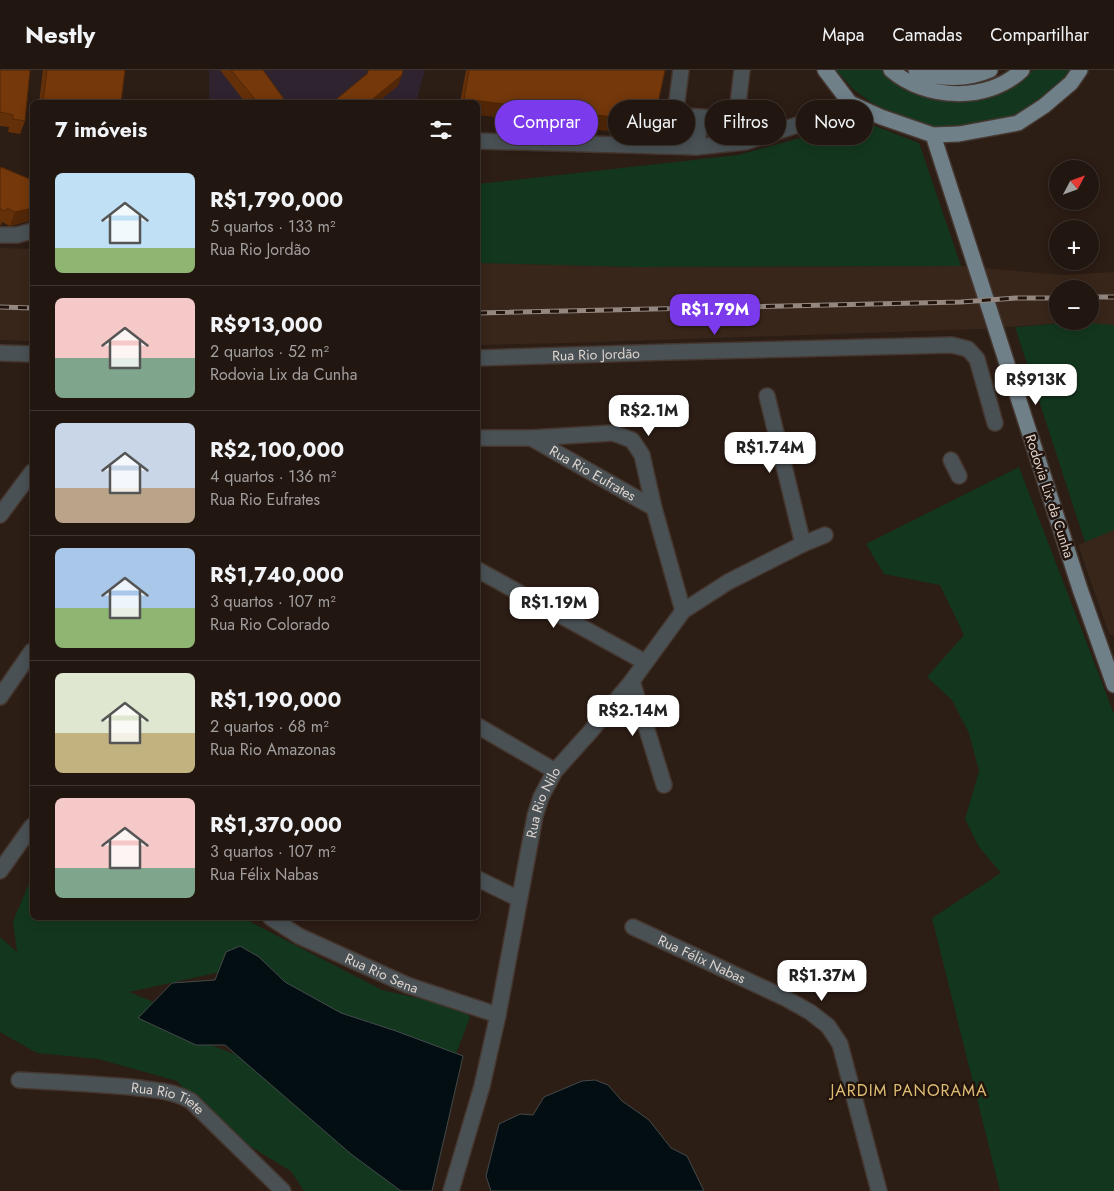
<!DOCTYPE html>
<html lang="pt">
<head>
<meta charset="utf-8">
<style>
	:root { --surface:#211610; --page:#291f19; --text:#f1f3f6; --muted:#a29f9f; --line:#3e3530; --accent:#7c3aed }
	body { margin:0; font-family:Jost,sans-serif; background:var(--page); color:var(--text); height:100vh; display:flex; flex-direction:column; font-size:19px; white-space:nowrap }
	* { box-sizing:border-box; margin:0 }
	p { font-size:16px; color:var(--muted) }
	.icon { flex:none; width:28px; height:28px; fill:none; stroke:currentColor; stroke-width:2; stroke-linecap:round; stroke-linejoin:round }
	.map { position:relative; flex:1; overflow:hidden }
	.panel { position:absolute; left:30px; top:30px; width:450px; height:820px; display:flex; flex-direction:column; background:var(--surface); border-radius:8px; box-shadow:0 2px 12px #0003,0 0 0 1px var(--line) }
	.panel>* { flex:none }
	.guide { position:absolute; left:495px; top:30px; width:475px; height:45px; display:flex; gap:10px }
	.needle { width:32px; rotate:49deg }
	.fabs { position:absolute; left:1049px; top:90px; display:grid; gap:10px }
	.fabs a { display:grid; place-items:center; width:50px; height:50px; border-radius:50%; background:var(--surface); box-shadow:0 2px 12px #0003,0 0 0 1px var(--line); font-size:25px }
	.price { position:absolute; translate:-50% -42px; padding:0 11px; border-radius:10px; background:#fff; color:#222; font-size:16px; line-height:32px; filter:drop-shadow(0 1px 2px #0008) }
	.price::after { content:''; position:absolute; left:50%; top:30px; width:15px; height:11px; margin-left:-8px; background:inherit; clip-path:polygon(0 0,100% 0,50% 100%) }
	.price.on { background:var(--accent); color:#fff }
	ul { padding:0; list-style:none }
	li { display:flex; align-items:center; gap:15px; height:125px; padding:0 25px }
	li+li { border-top:1px solid var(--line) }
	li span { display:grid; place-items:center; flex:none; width:140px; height:100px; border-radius:8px; color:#555 }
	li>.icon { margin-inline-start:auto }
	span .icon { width:60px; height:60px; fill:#fffc; stroke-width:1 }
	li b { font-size:21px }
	h2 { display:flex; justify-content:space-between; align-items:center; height:60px; padding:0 25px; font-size:21px }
	.tag { padding:0 18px; border-radius:22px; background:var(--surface); box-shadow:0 2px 12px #0003,0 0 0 1px var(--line); font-size:18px; line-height:45px }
	.tag.on { background:var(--accent); color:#fff }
	header { display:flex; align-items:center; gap:30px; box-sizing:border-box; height:70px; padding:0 25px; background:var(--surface); border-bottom:1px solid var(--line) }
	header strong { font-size:24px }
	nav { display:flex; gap:28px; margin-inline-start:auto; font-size:18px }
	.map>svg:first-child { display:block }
	.commercial { fill:#302330 }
	.built { fill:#39261a; fill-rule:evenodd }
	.green { fill:#13371e }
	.water { fill:#030e12; stroke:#45494a }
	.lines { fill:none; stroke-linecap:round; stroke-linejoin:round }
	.minor-casing { stroke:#45372f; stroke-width:18 }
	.major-casing { stroke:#45372f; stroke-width:18 }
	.minor { stroke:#495155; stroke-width:15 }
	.major { stroke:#708089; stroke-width:15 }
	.rail-casing { stroke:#938780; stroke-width:5 }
	.rail { stroke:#22140c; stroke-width:3; stroke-dasharray:9; stroke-linecap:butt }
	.wall { fill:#643009 }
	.shaded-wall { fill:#512708 }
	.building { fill:#74380b; stroke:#512708 }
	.labels { text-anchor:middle; stroke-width:5; stroke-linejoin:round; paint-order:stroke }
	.street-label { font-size:14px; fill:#ded4ce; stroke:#22140c }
	.quarter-label { font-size:16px; letter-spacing:1px; fill:#dfbd74; stroke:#22140c }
</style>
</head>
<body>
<header>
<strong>Nestly</strong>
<nav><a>Mapa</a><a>Camadas</a><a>Compartilhar</a></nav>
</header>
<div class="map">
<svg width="1114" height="1121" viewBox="0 0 1114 1121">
	<rect width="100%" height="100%" fill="#2c1d15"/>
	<path class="commercial" d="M 209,0 L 425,0 L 416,32 L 209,32 Z"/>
	<path class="built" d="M 0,178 L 32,179 L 32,271 L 0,270 Z
		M 478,193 L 638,197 L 961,196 L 1062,205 L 1114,202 L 1114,255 L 1077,252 L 981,259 L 567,273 L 478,275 ZM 1058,219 L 1090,219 L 1090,251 L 1058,251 Z
		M 1114,460 L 1114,566 L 1109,564 L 1078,475 Z"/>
	<path class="green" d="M 836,0 L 883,0 L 898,14 L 932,27 L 965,31 L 987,25 L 1012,15 L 1034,0 L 1073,0 L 1060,16 L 1032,39 L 1000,50 L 965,58 L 932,57 L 914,53 L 879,38 L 854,20 Z
		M 862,51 L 919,73 L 961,196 L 638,197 L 478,193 L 478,114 L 738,85 Z
		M 1077,252 L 1114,255 L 1114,460 L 1085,472 L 1015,257 Z
		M 1019,397 L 1114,644 L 1114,1121 L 1000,1121 L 932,848 L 1001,803 L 979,777 L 965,749 L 979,701 L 969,663 L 952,630 L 927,607 L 964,565 L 940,515 L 884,504 L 866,474 Z
		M 32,807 L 32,848 L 243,848 L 382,920 L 461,938 L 470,947 L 455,986 L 401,993 L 234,899 L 129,922 L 161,935 L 180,963 L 242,987 L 420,1121 L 304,1121 L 291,1101 L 216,1056 L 177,1011 L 98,989 L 37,983 L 0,962 L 0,867 L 17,882 L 13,851 Z"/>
	<path class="water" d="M 240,876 L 259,887 L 285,912 L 341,943 L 396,961 L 463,986 L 432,1121 L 401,1121 L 351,1084 L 225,975 L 196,975 L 138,948 L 172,913 L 215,910 L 226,882 Z
		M 595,1010 L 608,1015 L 622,1031 L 649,1050 L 671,1078 L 687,1086 L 704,1121 L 491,1121 L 486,1106 L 499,1054 L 520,1044 L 533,1045 L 544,1027 L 582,1011 Z"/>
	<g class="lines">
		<g class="minor-casing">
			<g id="minor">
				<path d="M 681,0 L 676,38 L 681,45 L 685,46 L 729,49 L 735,46 L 737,42 L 742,0"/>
				<path d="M 478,71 L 696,77 L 745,72 L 822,47 L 850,33"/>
				<path d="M 696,77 L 701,48"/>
				<path d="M 0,165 L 17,165 L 32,161"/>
				<path d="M 0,283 L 32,284"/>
				<path id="s1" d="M 478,288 L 671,282 L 952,275 L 968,279 L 977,289 L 995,353"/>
				<path d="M 767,326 L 803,474"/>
				<path d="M 478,368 L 531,368 L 613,363 L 632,370 L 642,385 L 654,438 L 683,541"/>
				<path id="s2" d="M 531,368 L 654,438"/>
				<path d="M 951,390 L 959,406"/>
				<path d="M 0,445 L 32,402"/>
				<path d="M 478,500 L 645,592"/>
				<path d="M 632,611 L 664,715"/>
				<path d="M 0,627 L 32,581"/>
				<path d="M 478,656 L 555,701"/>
				<path d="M 0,801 L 32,756"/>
				<path d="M 478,809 L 519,829"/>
				<path id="s3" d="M 271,848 L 299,866 L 407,915 L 498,945"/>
				<path id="s4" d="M 633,857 L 785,928 L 810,942 L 828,956 L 840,974 L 879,1121"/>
				<path id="s5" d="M 19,1010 C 56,1012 94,1014 131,1017 C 152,1020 172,1020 191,1031 L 283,1121"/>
				<path id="s6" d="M 451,1121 L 482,1016 L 498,945 L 535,746 L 541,727 L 555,701 L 590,662 L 632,611 L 683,541 L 728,512 L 803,474 L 825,465"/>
			</g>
		</g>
		<g class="major-casing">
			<path id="major" d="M 825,0 L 850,33 L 881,47 L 933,65 L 959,64 L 1018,53 L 1044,36 L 1071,13 L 1080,0
				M 891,0 C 925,30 988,33 1022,0
				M 916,0 C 939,10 968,10 990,0
				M 933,65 L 1080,519 L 1114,615"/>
		</g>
		<use href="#minor" class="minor"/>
		<use href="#major" class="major"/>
		<g class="rail-casing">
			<path id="rail" d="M 1090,227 L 1114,227
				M 0,237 L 32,238
				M 478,243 L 961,232 L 1016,228 L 1058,228"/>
		</g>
		<use href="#rail" class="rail"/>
	</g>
	<path class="wall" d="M 0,0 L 25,51 L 20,64 L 8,62 L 9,57 L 0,56 Z
		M 43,0 L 125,0 L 121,32 L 39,32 Z
		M 220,0 L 263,0 L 286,32 L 245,32 Z
		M 466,0 L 665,0 L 654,52 L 649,66 L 478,32 L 460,32 Z
		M 0,100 L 29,151 L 10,156 L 2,152 L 1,155 L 0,155 Z"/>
	<path class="shaded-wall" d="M 402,5 L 398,16 L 378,32 L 369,32 Z
		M 464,29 L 654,52 L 649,66 L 478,45 L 478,32 L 462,32 Z
		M 32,138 L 32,152 L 29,151 L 10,156 L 15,142 Z"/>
	<path class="building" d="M 0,0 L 30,0 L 25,51 L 13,49 L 13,45 L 0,42 Z
		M 47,0 L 125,0 L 121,32 L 43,32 Z
		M 231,0 L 263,0 L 286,32 L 257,32 Z
		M 368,0 L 403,0 L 402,5 L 369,32 L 333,32 L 368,3 Z
		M 469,0 L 665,0 L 654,52 L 464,29 Z
		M 1,97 L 32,110 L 32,138 L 15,142 L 7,138 L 6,141 L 0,139 L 0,100 Z"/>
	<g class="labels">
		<g class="street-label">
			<text dy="5" stroke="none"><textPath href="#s1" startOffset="118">Rua Rio Jordão</textPath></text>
			<text dy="5" stroke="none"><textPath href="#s2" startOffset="71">Rua Rio Eufrates</textPath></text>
			<text transform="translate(1050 426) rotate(72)" y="5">Rodovia Lix da Cunha</text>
			<text dy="5" stroke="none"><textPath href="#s6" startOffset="400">Rua Rio Nilo</textPath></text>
			<text dy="5" stroke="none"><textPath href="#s4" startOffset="76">Rua Félix Nabas</textPath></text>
			<text dy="5" stroke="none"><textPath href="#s3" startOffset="124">Rua Rio Sena</textPath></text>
			<text dy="5" stroke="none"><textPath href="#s5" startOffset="151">Rua Rio Tiete</textPath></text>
		</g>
		<g class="quarter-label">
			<text x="909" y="1026">JARDIM PANORAMA</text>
		</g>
	</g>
</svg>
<div class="fabs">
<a><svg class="needle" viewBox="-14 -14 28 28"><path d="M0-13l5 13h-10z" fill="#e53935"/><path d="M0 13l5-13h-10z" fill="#a29f9f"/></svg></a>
<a>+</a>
<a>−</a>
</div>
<b class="price on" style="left:715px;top:266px">R$1.79M</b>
<b class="price" style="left:1036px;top:336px">R$913K</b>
<b class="price" style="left:649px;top:367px">R$2.1M</b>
<b class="price" style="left:770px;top:404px">R$1.74M</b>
<b class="price" style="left:554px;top:559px">R$1.19M</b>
<b class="price" style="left:633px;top:667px">R$2.14M</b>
<b class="price" style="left:822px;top:932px">R$1.37M</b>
<div class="guide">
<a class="tag on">Comprar</a>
<a class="tag">Alugar</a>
<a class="tag">Filtros</a>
<a class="tag">Novo</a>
</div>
<section class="panel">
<h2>7 imóveis<svg class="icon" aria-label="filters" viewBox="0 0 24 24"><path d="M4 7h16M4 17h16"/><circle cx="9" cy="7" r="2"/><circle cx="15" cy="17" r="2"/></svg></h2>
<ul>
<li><span style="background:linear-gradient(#bfe0f5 75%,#8fb573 0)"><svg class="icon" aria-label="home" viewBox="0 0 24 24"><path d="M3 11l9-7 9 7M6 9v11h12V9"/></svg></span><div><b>R$1,790,000</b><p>5 quartos · 133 m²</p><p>Rua Rio Jordão</p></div></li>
<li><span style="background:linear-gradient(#f6c9c9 60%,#7fa58c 0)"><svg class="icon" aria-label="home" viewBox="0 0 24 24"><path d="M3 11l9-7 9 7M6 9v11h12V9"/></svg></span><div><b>R$913,000</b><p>2 quartos · 52 m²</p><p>Rodovia Lix da Cunha</p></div></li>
<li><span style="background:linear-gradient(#c9d6e8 65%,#b9a48a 0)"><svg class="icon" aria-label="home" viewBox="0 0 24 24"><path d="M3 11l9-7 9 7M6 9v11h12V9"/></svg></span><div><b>R$2,100,000</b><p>4 quartos · 136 m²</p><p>Rua Rio Eufrates</p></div></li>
<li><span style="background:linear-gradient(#a9c7e8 60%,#8fb573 0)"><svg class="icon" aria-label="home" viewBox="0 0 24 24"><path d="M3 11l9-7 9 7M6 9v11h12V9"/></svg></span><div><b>R$1,740,000</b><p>3 quartos · 107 m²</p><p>Rua Rio Colorado</p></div></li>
<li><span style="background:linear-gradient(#dfe7d0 60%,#c2b280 0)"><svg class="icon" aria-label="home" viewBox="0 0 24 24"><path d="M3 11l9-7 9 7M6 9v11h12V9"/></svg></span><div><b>R$1,190,000</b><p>2 quartos · 68 m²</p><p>Rua Rio Amazonas</p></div></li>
<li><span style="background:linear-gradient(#f6c9c9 70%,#7fa58c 0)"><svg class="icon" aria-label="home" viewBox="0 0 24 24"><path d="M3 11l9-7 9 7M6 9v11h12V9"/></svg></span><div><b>R$1,370,000</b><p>3 quartos · 107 m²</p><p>Rua Félix Nabas</p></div></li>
</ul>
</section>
</div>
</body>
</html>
